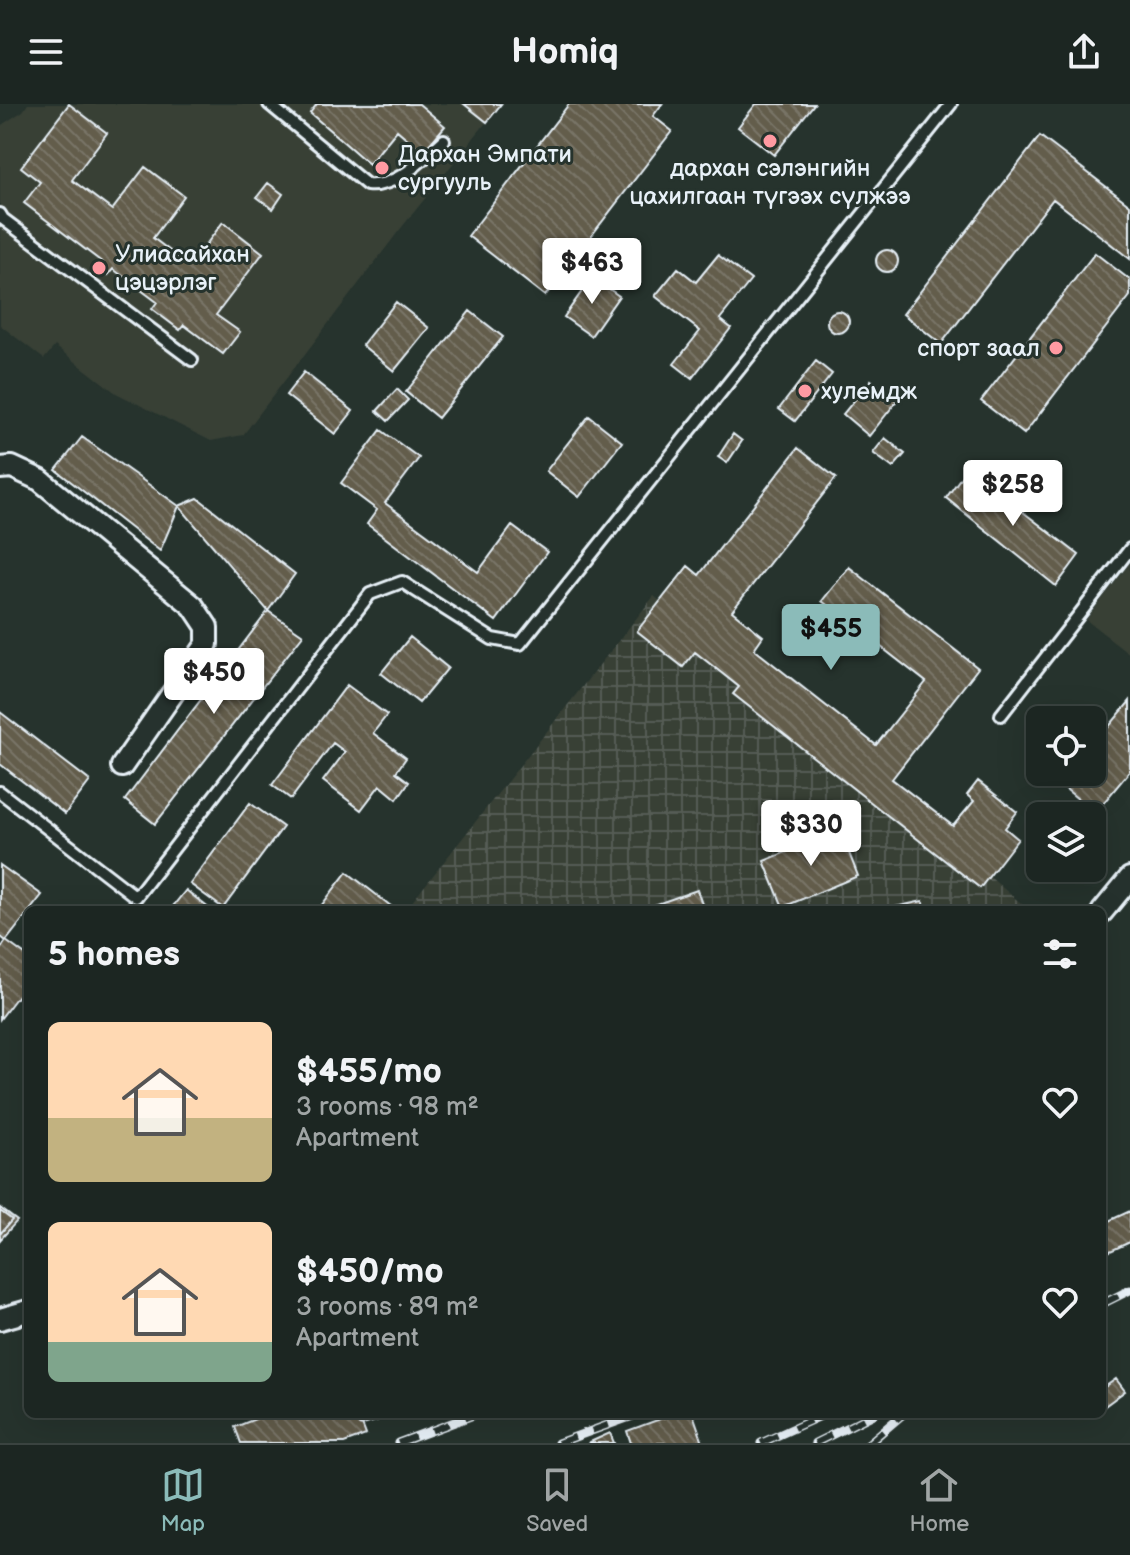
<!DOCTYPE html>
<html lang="en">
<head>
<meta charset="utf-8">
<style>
	:root { --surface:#1c2622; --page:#29322f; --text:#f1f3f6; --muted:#a0a5a5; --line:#3a4340; --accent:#8bbbb9 }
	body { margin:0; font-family:"Balsamiq Sans",sans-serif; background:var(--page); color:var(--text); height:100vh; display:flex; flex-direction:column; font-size:30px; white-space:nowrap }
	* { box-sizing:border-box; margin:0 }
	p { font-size:26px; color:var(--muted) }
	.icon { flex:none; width:44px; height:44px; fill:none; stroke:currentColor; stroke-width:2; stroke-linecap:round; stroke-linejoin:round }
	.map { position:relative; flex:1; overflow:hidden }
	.drawer { position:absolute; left:24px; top:802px; width:1082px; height:512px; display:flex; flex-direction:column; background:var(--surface); border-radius:12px; box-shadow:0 8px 32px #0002,0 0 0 2px var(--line) }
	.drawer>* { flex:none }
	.buttons { position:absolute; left:1026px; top:602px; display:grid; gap:16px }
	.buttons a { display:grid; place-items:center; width:80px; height:80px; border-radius:12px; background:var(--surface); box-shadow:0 8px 32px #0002,0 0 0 2px var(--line); font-size:40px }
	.price { position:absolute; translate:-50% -68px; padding:0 18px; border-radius:8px; background:#fff; color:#222; font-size:26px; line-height:52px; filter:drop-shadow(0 2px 4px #0008) }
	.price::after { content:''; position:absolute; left:50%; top:48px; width:24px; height:18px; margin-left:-12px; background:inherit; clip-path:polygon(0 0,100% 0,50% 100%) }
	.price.selected { background:var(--accent); color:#111 }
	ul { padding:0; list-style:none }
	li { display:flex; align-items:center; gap:24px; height:200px; padding:0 24px }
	li span { display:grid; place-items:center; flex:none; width:224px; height:160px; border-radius:12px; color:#555 }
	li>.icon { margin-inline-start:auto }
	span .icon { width:96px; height:96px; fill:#fffc; stroke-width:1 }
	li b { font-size:34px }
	h2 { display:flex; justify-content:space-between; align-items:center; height:96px; padding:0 24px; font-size:34px }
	header { display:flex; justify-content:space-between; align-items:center; height:104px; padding:0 24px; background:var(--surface); font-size:36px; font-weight:600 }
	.dock { display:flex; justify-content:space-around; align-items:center; height:112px; border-top:2px solid var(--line); background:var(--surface); font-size:22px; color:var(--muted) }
	.dock a { display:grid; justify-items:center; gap:4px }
	.dock .selected { color:var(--accent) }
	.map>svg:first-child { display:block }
	.built { fill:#384036 }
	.industrial { fill:url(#industrial-grid) }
	.building { fill:url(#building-back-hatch); stroke:#e8f1f8; stroke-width:2 }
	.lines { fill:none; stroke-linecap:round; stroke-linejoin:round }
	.service-casing { stroke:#e8f1f8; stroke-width:16 }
	.minor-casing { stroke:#e8f1f8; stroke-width:26 }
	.service { stroke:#26332d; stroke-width:10 }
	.minor { stroke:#26332d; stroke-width:20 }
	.rail-casing { stroke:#e8f1f8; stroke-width:9 }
	.rail { stroke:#26332d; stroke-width:6; stroke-dasharray:18; stroke-linecap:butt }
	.poi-dot { fill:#ff9aa2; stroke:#26332d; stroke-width:3 }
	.labels { text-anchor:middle; stroke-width:6; stroke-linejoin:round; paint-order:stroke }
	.poi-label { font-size:24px; fill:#e8f1f8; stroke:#26332d; text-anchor:start }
</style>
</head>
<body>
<header><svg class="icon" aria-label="menu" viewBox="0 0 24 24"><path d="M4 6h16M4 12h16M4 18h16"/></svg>Homiq<svg class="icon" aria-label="share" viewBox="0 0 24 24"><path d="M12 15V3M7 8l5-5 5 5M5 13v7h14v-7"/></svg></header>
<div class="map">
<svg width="1130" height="1339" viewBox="0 0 1130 1339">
	<defs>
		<pattern id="industrial-grid" width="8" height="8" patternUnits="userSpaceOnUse" patternTransform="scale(2)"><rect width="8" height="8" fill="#384036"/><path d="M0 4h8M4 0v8" fill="none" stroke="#555c54"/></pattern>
		<pattern id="building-back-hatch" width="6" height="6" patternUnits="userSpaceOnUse" patternTransform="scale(2)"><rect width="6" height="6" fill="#635d4c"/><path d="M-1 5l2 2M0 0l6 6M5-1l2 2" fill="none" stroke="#797567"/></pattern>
	</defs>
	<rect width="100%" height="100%" fill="#26332d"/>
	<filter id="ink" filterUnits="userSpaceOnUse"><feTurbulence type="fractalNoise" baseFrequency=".0125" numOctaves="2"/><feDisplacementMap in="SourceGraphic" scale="16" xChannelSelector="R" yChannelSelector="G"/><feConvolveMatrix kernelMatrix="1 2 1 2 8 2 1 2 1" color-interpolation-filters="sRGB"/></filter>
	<g filter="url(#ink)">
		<path class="built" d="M 28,0 L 501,0 L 398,128 L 243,331 L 211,337 L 116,289 L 55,242 L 44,255 L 0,221 L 0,22 L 23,7 Z
			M 1130,459 L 1130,550 L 1086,516 Z"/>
		<path class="industrial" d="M 654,492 L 1028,805 L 412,806 L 408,803 Z"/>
		<path class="building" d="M 69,0 L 107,29 L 72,76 L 112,106 L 145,63 L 184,92 L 153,134 L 190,162 L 223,118 L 263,149 L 216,211 L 240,228 L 223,250 L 184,221 L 180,226 L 152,205 L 157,198 L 113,165 L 108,171 L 99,164 L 103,159 L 24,99 L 40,78 L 21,63 Z
			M 317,0 L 419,0 L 445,22 L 423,48 L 397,26 L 369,60 L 310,9 Z
			M 464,0 L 501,0 L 487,18 Z
			M 569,0 L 662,0 L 653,12 L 672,27 L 545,192 L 468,132 Z
			M 756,0 L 814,0 L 774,51 L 738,23 Z
			M 1040,32 L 1130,101 L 1130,155 L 1053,95 L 941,240 L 903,210 Z
			M 268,79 L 283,90 L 273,105 L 257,93 Z
			M876 157a11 11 0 1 1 22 0a11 11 0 1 1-22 0Z
			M 1095,149 L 1130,176 L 1130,192 L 1024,330 L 981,297 Z
			M 718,151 L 751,176 L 720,215 L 731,224 L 692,274 L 674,260 L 700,227 L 655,192 L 678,164 L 696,178 Z
			M 592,173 L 619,192 L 591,232 L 564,213 Z
			M 396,198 L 429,224 L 394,267 L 362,241 Z
			M 470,207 L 503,233 L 438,314 L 406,288 Z
			M827 218a11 11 0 1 1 22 0a11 11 0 1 1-22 0Z
			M 816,257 L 832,270 L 795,317 L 779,305 Z
			M 304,268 L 353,307 L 335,330 L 286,291 Z
			M 871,276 L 897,297 L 869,332 L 843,310 Z
			M 397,285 L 408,296 L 388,317 L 377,307 Z
			M 589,312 L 622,338 L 579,393 L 546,367 Z
			M 381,326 L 419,354 L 385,399 L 478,468 L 512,422 L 547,448 L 496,517 L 367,420 L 377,406 L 341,379 Z
			M 733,330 L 742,337 L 727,359 L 718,353 Z
			M 82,333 L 179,402 L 160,447 L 56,366 Z
			M 885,334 L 905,350 L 893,364 L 873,349 Z
			M 798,344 L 836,374 L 732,507 L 763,532 L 754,545 L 876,641 L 926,578 L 822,497 L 849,463 L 978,564 L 892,675 L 953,722 L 974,697 L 967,691 L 978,677 L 1017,708 L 1005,724 L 1018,735 L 980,784 L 733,590 L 739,583 L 695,548 L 683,563 L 637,527 L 688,462 L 699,471 Z
			M 967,365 L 1079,451 L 1056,482 L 946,394 Z
			M 198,394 L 295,470 L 268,507 L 179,402 Z
			M 268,507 L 303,531 L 155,720 L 125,696 Z
			M 410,533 L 448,564 L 419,599 L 381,569 Z
			M 347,581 L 387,611 L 373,629 L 406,654 L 396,668 L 409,678 L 397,695 L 380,681 L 361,706 L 323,677 L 345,648 L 333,639 L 291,695 L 272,681 Z
			M 1130,597 L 1130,667 L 1095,709 L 1061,681 L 1071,668 L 1092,668 L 1092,643 Z
			M 0,608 L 90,677 L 65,710 L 0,660 Z
			M 250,699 L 283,723 L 223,804 L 190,780 Z
			M 840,726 L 858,772 L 783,803 L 764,757 Z
			M 0,761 L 42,791 L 6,837 L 0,832 Z
			M 347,768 L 396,806 L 318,806 Z
			M 186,786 L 211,806 L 170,806 Z
			M 697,786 L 704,806 L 640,806 Z
			M 923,797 L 924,806 L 881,806 Z
			M 6,837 L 28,853 L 28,878 L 0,915 L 0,846 Z
			M 0,1104 L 17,1117 L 0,1136 Z
			M 0,1107 L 12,1116 L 0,1130 Z
			M 1130,1107 L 1130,1138 L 1106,1149 L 1102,1140 L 1102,1120 Z
			M 1116,1275 L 1125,1287 L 1102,1304 L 1102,1285 Z
			M 268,1310 L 358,1310 L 366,1331 L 344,1339 L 241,1339 L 235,1323 Z
			M 674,1310 L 693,1310 L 703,1339 L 631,1339 L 627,1327 Z
			M 610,1329 L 614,1339 L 588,1339 Z"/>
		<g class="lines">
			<g class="service-casing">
				<path id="service" d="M 269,0 L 367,81 C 397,84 423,55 444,36
					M 0,110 L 3,115 L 192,256
					M 1001,611 L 1130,445
					M 0,688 L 136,793 L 370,490 L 402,478 L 492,535 L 520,540 L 951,0"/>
			</g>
			<g class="minor-casing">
				<path id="minor" d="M 0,364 L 12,363 L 40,376 L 193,502 L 207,523 L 207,540 L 122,662
					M 1102,808 L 1130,774
					M 0,1215 L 28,1207"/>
			</g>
			<use href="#service" class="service"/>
			<use href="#minor" class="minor"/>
			<g class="rail-casing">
				<path id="rail" d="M 1102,1200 L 1130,1186
					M 361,1318 L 386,1310
					M 398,1339 L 476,1310
					M 558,1339 L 638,1310
					M 761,1339 L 825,1310
					M 815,1339 L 874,1310
					M 869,1339 L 903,1310"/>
			</g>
			<use href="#rail" class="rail"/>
		</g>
	</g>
	<g class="poi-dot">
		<circle cx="770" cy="37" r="8"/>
		<circle cx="382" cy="64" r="8"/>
		<circle cx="99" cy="164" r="8"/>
		<circle cx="1056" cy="244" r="8"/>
		<circle cx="805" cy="287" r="8"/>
	</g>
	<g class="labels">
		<g class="poi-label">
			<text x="398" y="58">Дархан Эмпати<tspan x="398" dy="28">сургууль</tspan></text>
			<text x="770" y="72" text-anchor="middle">дархан сэлэнгийн<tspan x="770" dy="28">цахилгаан түгээх сүлжээ</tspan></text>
			<text x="115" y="158">Улиасайхан<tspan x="115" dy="28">цэцэрлэг</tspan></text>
			<text x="1040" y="252" text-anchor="end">спорт заал</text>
			<text x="821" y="295">хулемдж</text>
		</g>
	</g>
</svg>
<div class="buttons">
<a><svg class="icon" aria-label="locate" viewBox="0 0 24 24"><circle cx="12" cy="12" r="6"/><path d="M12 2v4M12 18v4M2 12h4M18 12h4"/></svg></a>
<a><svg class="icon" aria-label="layers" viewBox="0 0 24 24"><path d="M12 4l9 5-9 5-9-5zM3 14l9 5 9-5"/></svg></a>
</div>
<b class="price" style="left:592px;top:202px">$463</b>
<b class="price" style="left:1013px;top:424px">$258</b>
<b class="price selected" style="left:831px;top:568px">$455</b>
<b class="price" style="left:214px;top:612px">$450</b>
<b class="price" style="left:811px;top:764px">$330</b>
<section class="drawer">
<h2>5 homes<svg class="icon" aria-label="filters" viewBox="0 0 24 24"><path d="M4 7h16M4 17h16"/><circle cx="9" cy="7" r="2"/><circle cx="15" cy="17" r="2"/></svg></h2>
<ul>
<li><span style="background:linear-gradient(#ffd9b3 60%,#c2b280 0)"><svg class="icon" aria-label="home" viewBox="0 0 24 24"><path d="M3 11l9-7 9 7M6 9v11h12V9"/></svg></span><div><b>$455/mo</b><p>3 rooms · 98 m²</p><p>Apartment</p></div><svg class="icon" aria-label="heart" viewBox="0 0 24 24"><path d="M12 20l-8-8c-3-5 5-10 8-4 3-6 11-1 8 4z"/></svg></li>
<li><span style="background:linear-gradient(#ffd9b3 75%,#7fa58c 0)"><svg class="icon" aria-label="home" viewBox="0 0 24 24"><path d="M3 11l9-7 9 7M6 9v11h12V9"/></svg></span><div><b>$450/mo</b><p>3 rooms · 89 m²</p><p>Apartment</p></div><svg class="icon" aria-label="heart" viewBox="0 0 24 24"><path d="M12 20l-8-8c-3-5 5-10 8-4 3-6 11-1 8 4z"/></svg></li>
</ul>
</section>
</div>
<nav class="dock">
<a class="selected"><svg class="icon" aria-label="map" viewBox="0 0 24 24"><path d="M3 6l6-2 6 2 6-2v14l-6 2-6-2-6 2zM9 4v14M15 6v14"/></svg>Map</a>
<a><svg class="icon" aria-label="saved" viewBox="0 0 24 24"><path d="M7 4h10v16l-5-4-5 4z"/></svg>Saved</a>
<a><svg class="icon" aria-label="home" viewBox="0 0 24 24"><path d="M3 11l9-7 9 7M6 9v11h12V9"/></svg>Home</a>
</nav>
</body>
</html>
